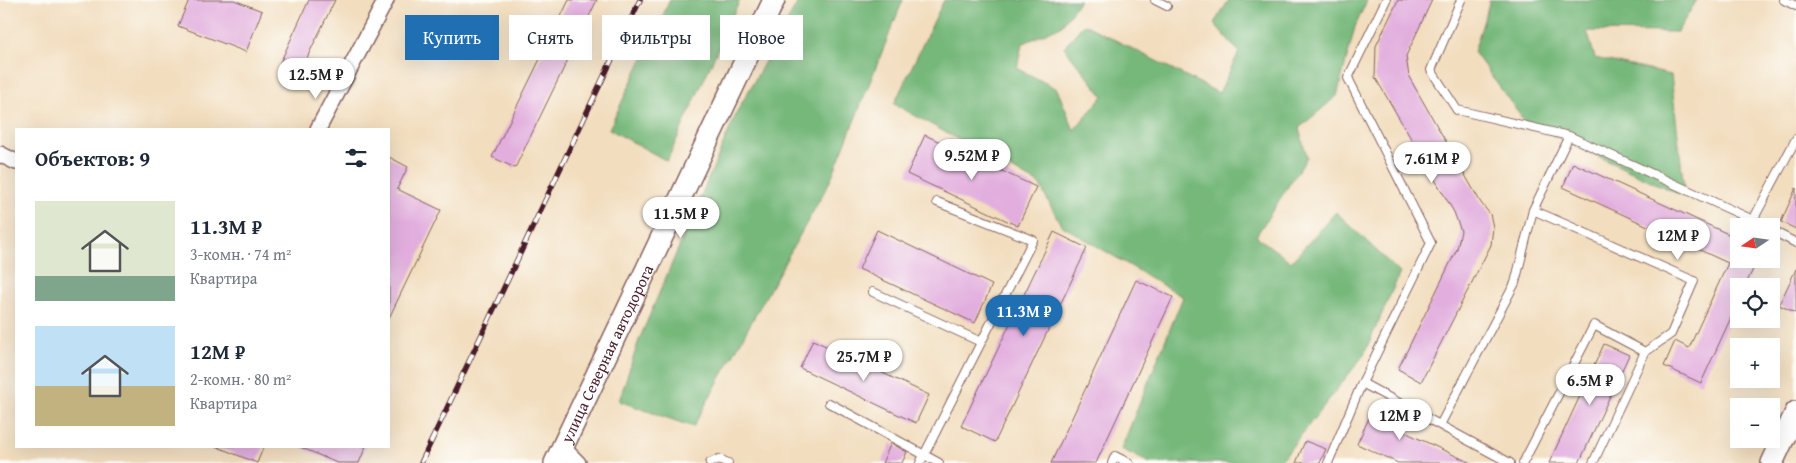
<!DOCTYPE html>
<html lang="ru">
<head>
<meta charset="utf-8">
<style>
	:root { --surface:#fff; --page:#f2f2f3; --text:#1f2937; --muted:#747a83; --accent:#1f6fb2 }
	body { margin:0; font-family:"Gentium Book Plus",serif; background:var(--page); color:var(--text); height:100vh; display:flex; flex-direction:column; font-size:19px; white-space:nowrap }
	* { box-sizing:border-box; margin:0 }
	p { font-size:16px; color:var(--muted) }
	.icon { flex:none; width:28px; height:28px; fill:none; stroke:currentColor; stroke-width:2; stroke-linecap:round; stroke-linejoin:round }
	.map { position:relative; flex:1; overflow:hidden }
	.side { position:absolute; left:15px; top:128px; width:375px; height:320px; display:flex; flex-direction:column; background:var(--surface); border-radius:0px; box-shadow:0 5px 20px #0002 }
	.side>* { flex:none }
	.top-card { position:absolute; left:405px; top:15px; width:475px; height:45px; display:flex; gap:10px }
	.needle { width:32px; rotate:257deg }
	.buttons { position:absolute; left:1730px; top:218px; display:grid; gap:10px }
	.buttons a { display:grid; place-items:center; width:50px; height:50px; border-radius:0px; background:var(--surface); box-shadow:0 5px 20px #0002; font-size:25px }
	.price { position:absolute; translate:-50% -42px; padding:0 11px; border-radius:18px; background:#fff; color:#222; font-size:16px; line-height:32px; filter:drop-shadow(0 1px 2px #0008) }
	.price::after { content:''; position:absolute; left:50%; top:30px; width:15px; height:11px; margin-left:-8px; background:inherit; clip-path:polygon(0 0,100% 0,50% 100%) }
	.price.active { background:var(--accent); color:#fff }
	ul { padding:0; list-style:none }
	li { display:flex; align-items:center; gap:15px; height:125px; padding:0 20px }
	li span { display:grid; place-items:center; flex:none; width:140px; height:100px; border-radius:0px; color:#555 }
	li>.icon { margin-inline-start:auto }
	span .icon { width:60px; height:60px; fill:#fffc; stroke-width:1 }
	li b { font-size:21px }
	h2 { display:flex; justify-content:space-between; align-items:center; height:60px; padding:0 20px; font-size:21px }
	.chip { padding:0 18px; border-radius:0px; background:var(--surface); box-shadow:0 5px 20px #0002; font-size:18px; line-height:45px }
	.chip.active { background:var(--accent); color:#fff }
	.map>svg:first-child { display:block }
	.forest { fill:#76b87a; stroke:#606c52 }
	.building { fill:#e2aede }
	.lines { fill:none; stroke-linecap:round; stroke-linejoin:round }
	.service-casing { stroke:#85625e; stroke-width:10 }
	.minor-casing { stroke:#85625e; stroke-width:18 }
	.secondary-casing { stroke:#85625e; stroke-width:24 }
	.service { stroke:#fff; stroke-width:8 }
	.minor { stroke:#fff; stroke-width:15 }
	.secondary { stroke:#fff; stroke-width:21 }
	.rail-casing { stroke:#4a1f2b; stroke-width:5.5 }
	.rail { stroke:#fdfcf7; stroke-width:4; stroke-dasharray:11; stroke-linecap:butt }
	.labels { text-anchor:middle; stroke-width:5; stroke-linejoin:round; paint-order:stroke }
	.street-label { font-size:16px; fill:#4a1f2b; stroke:#fdfcf7 }
</style>
</head>
<body>
<div class="map">
<svg width="1796" height="463" viewBox="0 0 1796 463">
	<rect width="100%" height="100%" fill="#fdfcf7"/>
	<filter id="ink" filterUnits="userSpaceOnUse"><feTurbulence type="fractalNoise" baseFrequency=".02" numOctaves="2"/><feDisplacementMap in="SourceGraphic" scale="10" xChannelSelector="R" yChannelSelector="G"/><feConvolveMatrix kernelMatrix="1 2 1 2 8 2 1 2 1" color-interpolation-filters="sRGB"/></filter>
	<filter id="wash" filterUnits="userSpaceOnUse"><feTurbulence type="fractalNoise" baseFrequency=".0096" numOctaves="4" result="noise"/><feDisplacementMap in="SourceGraphic" scale="20" xChannelSelector="R" yChannelSelector="G"/><feGaussianBlur stdDeviation="1.12" result="paint"/><feColorMatrix in="noise" values="0 0 0 0 0 0 0 0 0 0 0 0 0 0 0 0 0 1.4 0 .05"/><feComposite in="paint" operator="in"/></filter>
	<g filter="url(#wash)">
		<rect width="100%" height="100%" fill="#f2ddbe"/>
		<path class="forest" d="M 670,0 L 740,0 L 667,161 L 609,129 Z
			M 799,0 L 903,0 L 830,181 L 693,427 L 619,401 L 639,340 L 737,112 Z
			M 944,0 L 1080,0 L 1061,26 L 1022,44 L 1017,68 L 1057,89 L 1074,130 L 1103,96 L 1064,47 L 1084,24 L 1219,93 L 1239,52 L 1214,23 L 1229,0 L 1367,0 L 1355,27 L 1337,96 L 1299,128 L 1307,157 L 1256,236 L 1291,262 L 1336,212 L 1400,273 L 1363,356 L 1279,463 L 1150,463 L 1121,449 L 1183,297 L 1061,225 L 1039,184 L 894,104 Z
			M 1490,0 L 1697,0 L 1677,32 L 1587,31 L 1595,58 L 1671,75 L 1685,197 L 1525,122 L 1474,52 Z"/>
		<g id="blocks">
			<path class="building" d="M 189,0 L 234,0 L 262,11 L 246,52 L 178,26 Z
				M 309,0 L 335,0 L 299,74 L 280,63 Z
				M 569,0 L 597,0 L 515,168 L 492,157 Z
				M 1398,0 L 1432,0 L 1406,56 L 1409,77 L 1481,203 L 1490,214 L 1493,227 L 1491,245 L 1421,382 L 1398,369 L 1457,249 L 1461,231 L 1454,212 L 1375,77 L 1376,46 Z
				M 925,135 L 1036,187 L 1018,226 L 907,174 Z
				M 389,157 L 408,167 L 397,189 L 441,210 L 389,318 Z
				M 1573,163 L 1739,239 L 1739,259 L 1758,259 L 1745,286 L 1739,286 L 1739,300 L 1701,383 L 1664,366 L 1675,341 L 1689,348 L 1728,263 L 1563,187 Z
				M 1796,188 L 1796,229 L 1781,222 Z
				M 877,230 L 992,285 L 975,323 L 859,269 Z
				M 1054,232 L 1087,248 L 995,442 L 961,426 Z
				M 1796,269 L 1796,313 L 1779,305 Z
				M 1136,280 L 1173,297 L 1096,463 L 1051,463 Z
				M 813,340 L 929,395 L 916,423 L 800,368 Z
				M 1604,344 L 1629,355 L 1579,463 L 1549,463 Z
				M 1376,403 L 1402,415 L 1396,428 L 1471,463 L 1398,463 L 1357,444 Z
				M 1305,441 L 1326,449 L 1320,463 L 1296,463 Z
				M 891,443 L 907,452 L 902,463 L 882,463 Z
				M 215,446 L 264,446 L 257,463 Z
				M 298,446 L 366,446 L 359,463 L 337,463 Z"/>
		</g>
	</g>
	<g filter="url(#ink)">
		<use href="#blocks" fill-opacity="0" stroke="#85625e" stroke-width="1"/>
		<g class="lines">
			<g class="service-casing">
				<path id="service" d="M 1155,0 L 1167,6
					M 1461,0 L 1431,70 L 1457,110 L 1569,136 L 1753,220
					M 1784,0 L 1796,6
					M 1569,136 L 1533,210 L 1694,281 L 1671,334 L 1645,352 L 1593,463
					M 1765,226 L 1753,220 L 1796,139
					M 1771,230 L 1796,243
					M 873,292 L 981,342
					M 1362,383 L 1510,463
					M 829,403 L 939,463
					M 1440,425 L 1515,283 L 1533,210
					M 710,463 L 719,459 L 728,463
					M 920,463 L 1033,240 L 937,202
					M 1112,463 L 1115,456 L 1129,463
					M 1328,463 L 1362,383 L 1431,243 L 1348,78 L 1386,0
					M 1523,463 L 1594,325 L 1645,352"/>
			</g>
			<g class="minor-casing">
				<path id="minor" d="M 318,129 L 386,0
					M 0,154 L 16,162
					M 562,447 L 578,463"/>
			</g>
			<g class="secondary-casing">
				<g id="secondary">
					<path id="s1" d="M 555,463 L 774,0"/>
					<path d="M 1772,463 L 1796,412"/>
				</g>
			</g>
			<use href="#service" class="service"/>
			<use href="#minor" class="minor"/>
			<use href="#secondary" class="secondary"/>
			<g class="rail-casing">
				<path id="rail" d="M 421,463 L 640,0"/>
			</g>
			<use href="#rail" class="rail"/>
		</g>
	</g>
	<g class="labels">
		<g class="street-label">
			<text dy="6" stroke="none"><textPath href="#s1" startOffset="121">улица Северная автодорога</textPath></text>
		</g>
	</g>
</svg>
<div class="buttons">
<a><svg class="needle" viewBox="-14 -14 28 28"><path d="M0-13l5 13h-10z" fill="#e53935"/><path d="M0 13l5-13h-10z" fill="#747a83"/></svg></a>
<a><svg class="icon" aria-label="locate" viewBox="0 0 24 24"><circle cx="12" cy="12" r="6"/><path d="M12 2v4M12 18v4M2 12h4M18 12h4"/></svg></a>
<a>+</a>
<a>−</a>
</div>
<b class="price" style="left:316px;top:100px">12.5M ₽</b>
<b class="price" style="left:972px;top:181px">9.52M ₽</b>
<b class="price" style="left:1432px;top:184px">7.61M ₽</b>
<b class="price" style="left:681px;top:239px">11.5M ₽</b>
<b class="price" style="left:1678px;top:261px">12M ₽</b>
<b class="price active" style="left:1024px;top:337px">11.3M ₽</b>
<b class="price" style="left:864px;top:382px">25.7M ₽</b>
<b class="price" style="left:1590px;top:406px">6.5M ₽</b>
<b class="price" style="left:1400px;top:441px">12M ₽</b>
<div class="top-card">
<a class="chip active">Купить</a>
<a class="chip">Снять</a>
<a class="chip">Фильтры</a>
<a class="chip">Новое</a>
</div>
<section class="side">
<h2>Объектов: 9<svg class="icon" aria-label="filters" viewBox="0 0 24 24"><path d="M4 7h16M4 17h16"/><circle cx="9" cy="7" r="2"/><circle cx="15" cy="17" r="2"/></svg></h2>
<ul>
<li><span style="background:linear-gradient(#dfe7d0 75%,#7fa58c 0)"><svg class="icon" aria-label="home" viewBox="0 0 24 24"><path d="M3 11l9-7 9 7M6 9v11h12V9"/></svg></span><div><b>11.3M ₽</b><p>3-комн. · 74 m²</p><p>Квартира</p></div></li>
<li><span style="background:linear-gradient(#bfe0f5 60%,#c2b280 0)"><svg class="icon" aria-label="home" viewBox="0 0 24 24"><path d="M3 11l9-7 9 7M6 9v11h12V9"/></svg></span><div><b>12M ₽</b><p>2-комн. · 80 m²</p><p>Квартира</p></div></li>
</ul>
</section>
</div>
</body>
</html>
